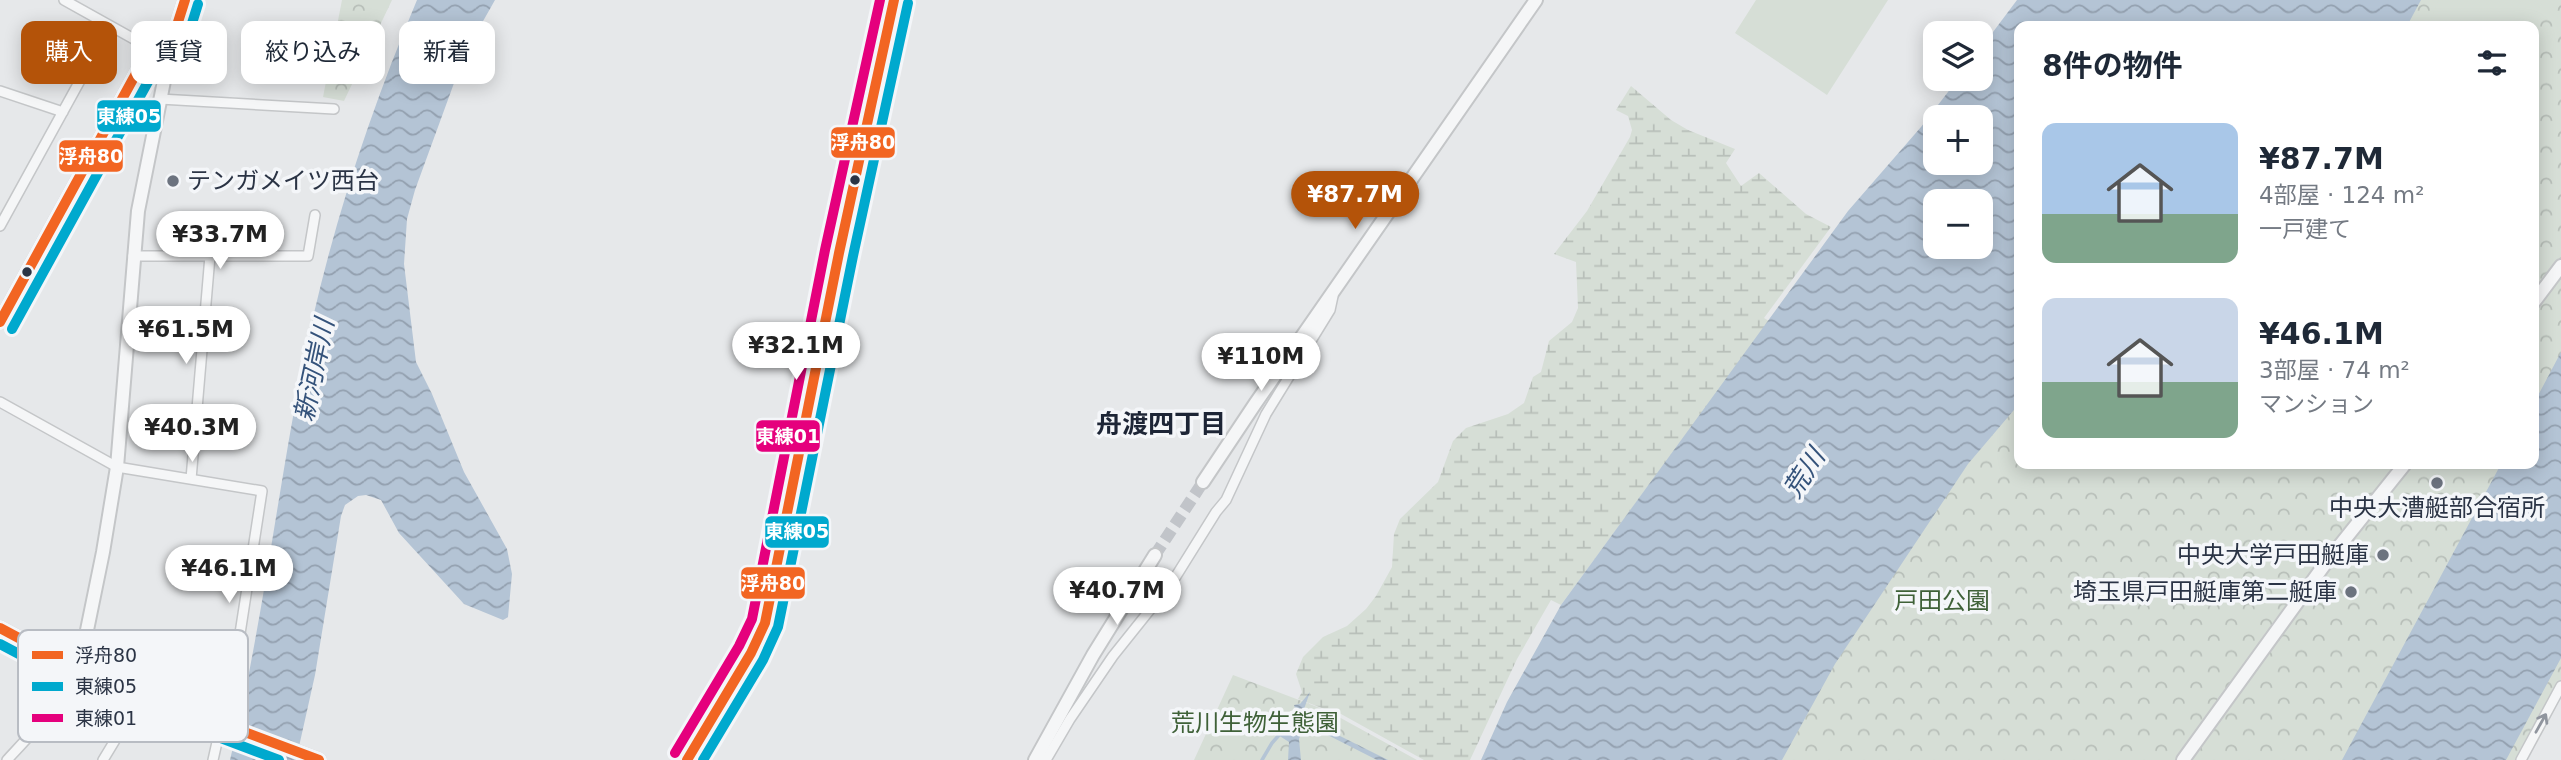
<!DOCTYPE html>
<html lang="ja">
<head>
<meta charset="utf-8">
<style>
	:root { --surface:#fff; --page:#f6f6f7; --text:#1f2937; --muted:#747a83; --accent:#b45309 }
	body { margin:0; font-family:"DejaVu Sans","Noto Sans JP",sans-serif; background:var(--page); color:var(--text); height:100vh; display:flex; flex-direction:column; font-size:26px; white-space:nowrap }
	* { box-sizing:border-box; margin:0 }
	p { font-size:23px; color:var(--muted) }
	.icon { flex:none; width:38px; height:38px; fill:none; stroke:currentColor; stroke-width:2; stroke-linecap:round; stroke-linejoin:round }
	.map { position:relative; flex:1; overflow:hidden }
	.panel { position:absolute; left:2014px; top:21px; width:525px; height:448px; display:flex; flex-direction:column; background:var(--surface); border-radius:14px; box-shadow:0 4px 18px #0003 }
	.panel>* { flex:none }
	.banner { position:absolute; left:21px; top:21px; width:665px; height:63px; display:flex; gap:14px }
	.tools { position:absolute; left:1923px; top:21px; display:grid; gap:14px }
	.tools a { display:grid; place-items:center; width:70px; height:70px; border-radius:14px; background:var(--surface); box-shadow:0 4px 18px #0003; font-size:35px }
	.price { position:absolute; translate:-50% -60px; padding:0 16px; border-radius:24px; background:#fff; color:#222; font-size:23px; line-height:46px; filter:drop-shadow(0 2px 4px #0008) }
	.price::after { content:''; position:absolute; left:50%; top:42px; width:21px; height:16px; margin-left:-10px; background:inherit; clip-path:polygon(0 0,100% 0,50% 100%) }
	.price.on { background:var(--accent); color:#fff }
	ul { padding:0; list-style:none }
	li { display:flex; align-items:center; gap:21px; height:175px; padding:0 28px }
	li span { display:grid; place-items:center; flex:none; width:196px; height:140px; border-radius:14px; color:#555 }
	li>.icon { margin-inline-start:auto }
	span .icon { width:84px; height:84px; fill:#fffc; stroke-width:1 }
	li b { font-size:30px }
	h2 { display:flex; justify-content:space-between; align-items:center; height:84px; padding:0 28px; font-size:30px }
	.tag { padding:0 24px; border-radius:14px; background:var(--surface); box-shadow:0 4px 18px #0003; font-size:24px; line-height:63px }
	.tag.on { background:var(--accent); color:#fff }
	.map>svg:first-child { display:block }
	.forest { fill:url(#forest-crowns) }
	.wetland { fill:url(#wetland-marsh) }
	.pitch { fill:#d6ded6 }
	.water { fill:url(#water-waves); fill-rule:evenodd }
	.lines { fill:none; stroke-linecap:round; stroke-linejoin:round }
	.stream { stroke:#b4c4d5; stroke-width:3.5 }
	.tertiary-tunnel { stroke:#c1c4c9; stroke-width:12; stroke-dasharray:12 6; stroke-linecap:butt }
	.minor-casing { stroke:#c4c6c8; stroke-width:12 }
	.tertiary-casing { stroke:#c4c6c8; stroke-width:16 }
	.secondary-casing { stroke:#c4c6c8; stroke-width:16 }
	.minor { stroke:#f5f6f7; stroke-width:9 }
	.tertiary { stroke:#f5f6f7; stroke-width:12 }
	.secondary { stroke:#f8f8f8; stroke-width:12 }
	.bus-1-casing { stroke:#f4f6f9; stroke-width:16 }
	.bus-2-casing { stroke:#f4f6f9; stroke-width:16 }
	.bus-3-casing { stroke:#f4f6f9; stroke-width:16 }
	.bus-1 { stroke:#f26522; stroke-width:10 }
	.bus-2 { stroke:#00a9ce; stroke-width:10 }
	.bus-3 { stroke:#e5007d; stroke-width:10 }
	.oneway { stroke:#90959e }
	.bus-dot { fill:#2b3445; stroke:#f4f6f9; stroke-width:2.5 }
	.poi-dot { fill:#6c737f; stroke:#f4f6f9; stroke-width:2.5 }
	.labels { text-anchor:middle; stroke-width:7; stroke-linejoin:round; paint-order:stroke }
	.poi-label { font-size:24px; fill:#2b3445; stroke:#f4f6f9; text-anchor:end }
	.park-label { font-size:24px; fill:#3f6138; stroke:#f4f6f9 }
	.water-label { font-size:26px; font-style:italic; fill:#34527a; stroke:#f4f6f9 }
	.neighbourhood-label { font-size:26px; font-weight:bold; fill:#1d2536; stroke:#f4f6f9 }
	.key { fill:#f4f6f9; stroke:#b8bcc3; stroke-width:2 }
	.key-label { font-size:19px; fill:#2b3445 }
	.line-badge { stroke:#f4f6f9; stroke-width:2.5 }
	.badge-label { font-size:19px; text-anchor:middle; font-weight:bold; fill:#fff }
</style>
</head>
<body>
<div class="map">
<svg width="2561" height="760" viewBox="0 0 2561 760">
	<defs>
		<pattern id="forest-crowns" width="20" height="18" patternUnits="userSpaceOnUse" patternTransform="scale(1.75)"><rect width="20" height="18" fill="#d6ded6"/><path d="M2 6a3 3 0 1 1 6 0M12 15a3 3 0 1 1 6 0" fill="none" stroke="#b8bfb9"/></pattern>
		<pattern id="wetland-marsh" width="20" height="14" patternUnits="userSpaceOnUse" patternTransform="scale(1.75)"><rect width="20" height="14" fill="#d6ded6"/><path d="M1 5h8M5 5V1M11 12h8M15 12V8" fill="none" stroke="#b8bfb9"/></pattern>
		<pattern id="water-waves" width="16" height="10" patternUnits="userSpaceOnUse" patternTransform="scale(1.75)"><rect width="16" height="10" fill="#b4c4d5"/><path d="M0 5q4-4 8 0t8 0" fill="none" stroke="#93a0af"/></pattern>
	</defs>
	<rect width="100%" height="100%" fill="#e6e8ea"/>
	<path class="forest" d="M 342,0 L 392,0 L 344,101 L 323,97 Z
		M 2218,0 L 2561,0 L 2561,683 L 2520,760 L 1674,760 L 2019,244 L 2020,464 L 2534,464 L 2534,26 L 2196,26 Z
		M 1233,675 L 1328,711 L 1417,760 L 1194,760 Z"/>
	<path class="wetland" d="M 1631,86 L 1671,120 L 1688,130 L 1735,149 L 1726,163 L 1741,186 L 1759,173 L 1806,214 L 1831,227 L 1764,318 L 1769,321 L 1561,605 L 1551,600 L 1517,659 L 1470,760 L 1424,760 L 1332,709 L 1327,710 L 1298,699 L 1302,692 L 1296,674 L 1303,657 L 1323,637 L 1347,626 L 1366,609 L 1376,596 L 1392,567 L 1394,534 L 1400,519 L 1438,482 L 1453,441 L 1466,428 L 1508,414 L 1524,403 L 1533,377 L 1541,372 L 1549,341 L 1572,322 L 1578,308 L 1576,262 L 1554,254 L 1587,211 L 1630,137 L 1632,130 L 1628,116 L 1616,110 Z"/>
	<path class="pitch" d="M 1756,0 L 1888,0 L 1827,95 L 1735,33 Z
		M 2439,0 L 2544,0 L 2526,26 L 2428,26 Z"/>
	<path class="water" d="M 417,0 L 495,0 L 465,53 L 415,190 L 407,219 L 404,264 L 416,362 L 432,394 L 464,472 L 507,549 L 512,574 L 508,617 L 503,620 L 464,604 L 399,533 L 381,500 L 366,495 L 358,496 L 345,505 L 341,516 L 315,675 L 296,760 L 230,760 C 261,633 276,502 301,374 C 326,245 366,121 417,0 Z
		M 2017,0 L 2421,0 L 2407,26 L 2020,26 L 2019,404 L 1968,464 L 1835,664 L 1782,760 L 1481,760 L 1507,702 L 1561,605 L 1848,211 L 1921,127 L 1958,79 L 1981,79 L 1981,48 ZM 1981,117 L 1981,163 L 1936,163 L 1936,117 ZM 1936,201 L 1981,201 L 1981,247 L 1936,247 Z
		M 2561,352 L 2561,658 L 2506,760 L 2342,760 L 2501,464 L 2534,464 L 2534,403 Z
		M 1310,692 L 1304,709 L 1305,718 L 1319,722 L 1328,730 L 1388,760 L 1377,760 L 1310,726 L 1303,729 L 1299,739 L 1301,760 L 1288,760 L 1289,742 L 1275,733 L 1277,729 L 1296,711 L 1294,705 L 1300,704 Z"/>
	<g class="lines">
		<path class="stream" d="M 1262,760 L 1272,743 L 1280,734"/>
		<path class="tertiary-tunnel" d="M 1155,555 L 1203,482"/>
		<g class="minor-casing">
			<path id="minor" d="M 64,0 L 150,48
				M 0,91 L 63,112
				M 160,99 L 334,109
				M 0,226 L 110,26
				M 133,256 L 308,256 L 315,215
				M 0,402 L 117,467 L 262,491 L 237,653 L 213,760
				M 191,479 L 210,256
				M 7,760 C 32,733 62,703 75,668
				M 103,760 L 143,694
				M 1046,760 L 1070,719 L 1113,656 L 1173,581 L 1216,512 L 1226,500 L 1266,414 L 1330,310 L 1333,296
				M 2521,760 L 2561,686"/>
		</g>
		<g class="tertiary-casing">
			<path id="tertiary" d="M 2534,302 L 2561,266
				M 0,322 L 150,48 L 172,41
				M 1203,482 L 1255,404 L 1536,0
				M 0,628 L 75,668 L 319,760
				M 75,668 L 86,635 L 103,552 L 117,467 L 138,211 L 172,41 L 185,0
				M 1035,760 L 1093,655 L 1155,555
				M 2183,760 L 2325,564 L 2405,464"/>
		</g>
		<g class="secondary-casing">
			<path id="secondary" d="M 687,760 L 751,653 L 765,623 L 839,253 L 894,0"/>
		</g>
		<use href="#minor" class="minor"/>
		<use href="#tertiary" class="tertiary"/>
		<use href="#secondary" class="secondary"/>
		<g class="bus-1-casing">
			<path id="bus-1" d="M 0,322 L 150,48 L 172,41 L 185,0
				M 0,628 L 75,668 L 319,760
				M 687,760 L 751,653 L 765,623 L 839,253 L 894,0"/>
		</g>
		<g class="bus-2-casing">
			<path id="bus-2" d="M 12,329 L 160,60 L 177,54 L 184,49 L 198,4
				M 0,644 L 70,681 L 279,760
				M 703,760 L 763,660 L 778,627 L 853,256 L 908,3"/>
		</g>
		<g class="bus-3-casing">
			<path id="bus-3" d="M 675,753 L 739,646 L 752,619 L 825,250 L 880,0"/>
		</g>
		<use href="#bus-1" class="bus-1"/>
		<use href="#bus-2" class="bus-2"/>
		<use href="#bus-3" class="bus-3"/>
	</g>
	<defs><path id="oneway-shaft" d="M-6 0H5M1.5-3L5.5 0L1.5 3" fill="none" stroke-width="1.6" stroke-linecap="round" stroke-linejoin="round" transform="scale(1.75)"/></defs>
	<use class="oneway" href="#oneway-shaft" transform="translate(2541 723) rotate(-61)"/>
	<g class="bus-dot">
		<circle cx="855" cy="180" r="6"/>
		<circle cx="27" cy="272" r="6"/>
	</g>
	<g class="poi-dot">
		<circle cx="173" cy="181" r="7"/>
		<circle cx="2437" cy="483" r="7"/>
		<circle cx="2383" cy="555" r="7"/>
		<circle cx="2351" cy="592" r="7"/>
	</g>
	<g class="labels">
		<g class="poi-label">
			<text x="187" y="189" text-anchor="start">テンガメイツ西台</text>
			<text x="2437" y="516" text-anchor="middle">中央大漕艇部合宿所</text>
			<text x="2369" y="563">中央大学戸田艇庫</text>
			<text x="2337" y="600">埼玉県戸田艇庫第二艇庫</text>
		</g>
		<g class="park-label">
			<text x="1942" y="609">戸田公園</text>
			<text x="1255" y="731">荒川生物生態園</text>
		</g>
		<g class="water-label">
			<text transform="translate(314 370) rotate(-78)" y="9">新河岸川</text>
			<text transform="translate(1804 473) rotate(-57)" y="9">荒川</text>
		</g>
		<g class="neighbourhood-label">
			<text x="1161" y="433">舟渡四丁目</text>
		</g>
	</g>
	<rect x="18" y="630" width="230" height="112" rx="10" class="key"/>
	<rect x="32" y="651" width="31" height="8" fill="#f26522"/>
	<rect x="32" y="682" width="31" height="9" fill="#00a9ce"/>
	<rect x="32" y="714" width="31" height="8" fill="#e5007d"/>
	<g class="key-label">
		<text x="75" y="662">浮舟80</text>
		<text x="75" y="693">東練05</text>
		<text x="75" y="725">東練01</text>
	</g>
	<g class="line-badge">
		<rect x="96" y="99" width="66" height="34" rx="7" fill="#00a9ce"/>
		<rect x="830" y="126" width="66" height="33" rx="7" fill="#f26522"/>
		<rect x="58" y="139" width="66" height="34" rx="7" fill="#f26522"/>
		<rect x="755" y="419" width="66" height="34" rx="7" fill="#e5007d"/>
		<rect x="764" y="515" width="66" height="34" rx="7" fill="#00a9ce"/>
		<rect x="740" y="566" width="66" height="34" rx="7" fill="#f26522"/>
	</g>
	<g class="badge-label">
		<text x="129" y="123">東練05</text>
		<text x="863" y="149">浮舟80</text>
		<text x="91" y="163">浮舟80</text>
		<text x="788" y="443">東練01</text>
		<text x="797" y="538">東練05</text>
		<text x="773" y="590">浮舟80</text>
	</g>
</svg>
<div class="tools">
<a><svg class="icon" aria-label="layers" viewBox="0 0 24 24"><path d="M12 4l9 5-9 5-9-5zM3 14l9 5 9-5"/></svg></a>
<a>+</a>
<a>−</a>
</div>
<b class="price on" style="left:1355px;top:231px">¥87.7M</b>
<b class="price" style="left:220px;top:271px">¥33.7M</b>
<b class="price" style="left:186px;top:366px">¥61.5M</b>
<b class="price" style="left:796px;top:382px">¥32.1M</b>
<b class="price" style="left:1261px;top:393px">¥110M</b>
<b class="price" style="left:192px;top:464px">¥40.3M</b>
<b class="price" style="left:229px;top:605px">¥46.1M</b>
<b class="price" style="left:1117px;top:627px">¥40.7M</b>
<div class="banner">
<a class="tag on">購入</a>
<a class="tag">賃貸</a>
<a class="tag">絞り込み</a>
<a class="tag">新着</a>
</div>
<section class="panel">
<h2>8件の物件<svg class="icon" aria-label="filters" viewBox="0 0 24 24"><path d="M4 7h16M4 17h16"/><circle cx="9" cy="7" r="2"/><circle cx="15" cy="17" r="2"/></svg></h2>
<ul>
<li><span style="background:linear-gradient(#a9c7e8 65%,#7fa58c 0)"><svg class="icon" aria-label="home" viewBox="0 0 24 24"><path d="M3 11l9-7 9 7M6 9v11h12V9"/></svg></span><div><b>¥87.7M</b><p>4部屋 · 124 m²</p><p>一戸建て</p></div></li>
<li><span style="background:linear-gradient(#c9d6e8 60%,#7fa58c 0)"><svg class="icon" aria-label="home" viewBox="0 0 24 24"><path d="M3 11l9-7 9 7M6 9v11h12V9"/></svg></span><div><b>¥46.1M</b><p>3部屋 · 74 m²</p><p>マンション</p></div></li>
</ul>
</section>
</div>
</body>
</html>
